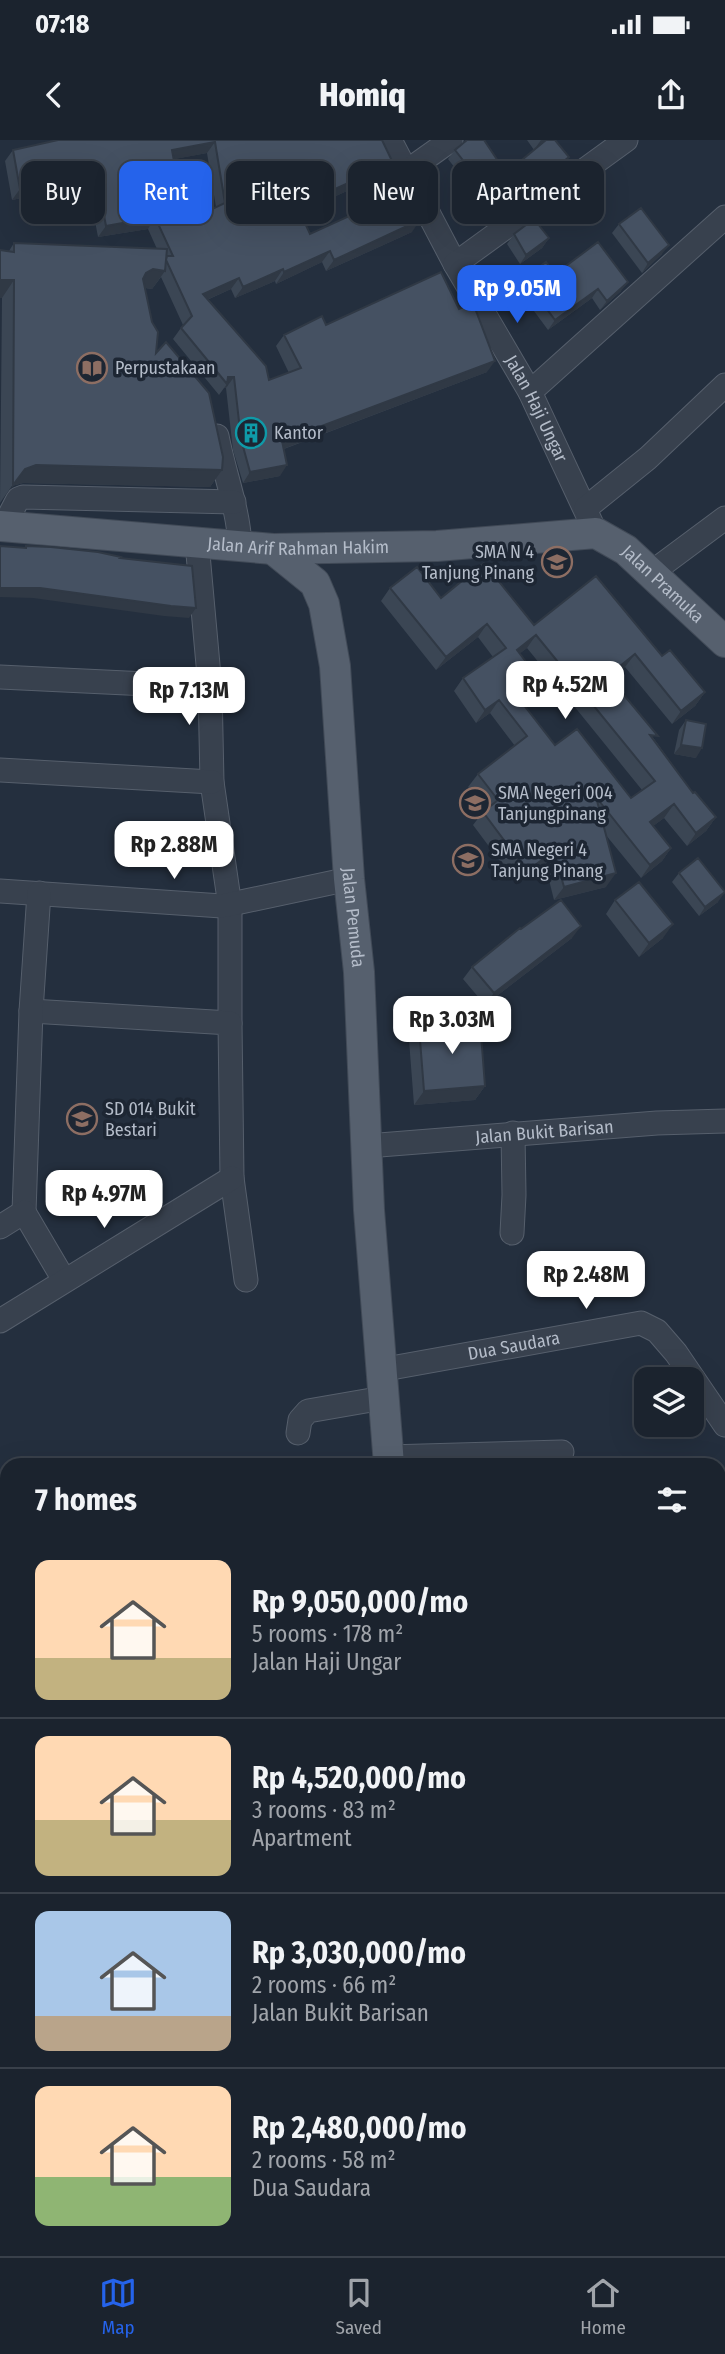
<!DOCTYPE html>
<html lang="en">
<head>
<meta charset="utf-8">
<style>
	:root { --surface:#1b232e; --page:#282f3a; --text:#f1f3f6; --muted:#a0a4aa; --line:#39404a; --accent:#2563eb }
	body { margin:0; font-family:"Fira Sans Condensed",sans-serif; background:var(--page); color:var(--text); height:100vh; display:flex; flex-direction:column; font-size:26px; white-space:nowrap }
	* { box-sizing:border-box; margin:0 }
	p { font-size:23px; color:var(--muted) }
	.icon { flex:none; width:38px; height:38px; fill:none; stroke:currentColor; stroke-width:2; stroke-linecap:round; stroke-linejoin:round }
	.map { position:relative; flex:1; overflow:hidden }
	.panel { position:absolute; left:0px; top:1318px; width:726px; height:800px; display:flex; flex-direction:column; background:var(--surface); border-radius:21px 21px 0 0; box-shadow:0 7px 28px #0002,0 0 0 2px var(--line) }
	.panel>* { flex:none }
	.top-card { position:absolute; left:21px; top:21px; width:684px; height:63px; display:flex; gap:14px }
	.controls { position:absolute; left:634px; top:1227px; display:grid; gap:14px }
	.controls a { display:grid; place-items:center; width:70px; height:70px; border-radius:14px; background:var(--surface); box-shadow:0 7px 28px #0002,0 0 0 2px var(--line); font-size:35px }
	.price { position:absolute; translate:-50% -60px; padding:0 16px; border-radius:14px; background:#fff; color:#222; font-size:23px; line-height:46px; filter:drop-shadow(0 2px 4px #0008) }
	.price::after { content:''; position:absolute; left:50%; top:42px; width:21px; height:16px; margin-left:-10px; background:inherit; clip-path:polygon(0 0,100% 0,50% 100%) }
	.price.selected { background:var(--accent); color:#fff }
	ul { padding:0; list-style:none }
	li { display:flex; align-items:center; gap:21px; height:175px; padding:0 35px }
	li+li { border-top:2px solid var(--line) }
	li span { display:grid; place-items:center; flex:none; width:196px; height:140px; border-radius:14px; color:#555 }
	li>.icon { margin-inline-start:auto }
	span .icon { width:84px; height:84px; fill:#fffc; stroke-width:1 }
	li b { font-size:30px }
	h2 { display:flex; justify-content:space-between; align-items:center; height:84px; padding:0 35px; font-size:30px }
	.pill { padding:0 24px; border-radius:14px; background:var(--surface); box-shadow:0 7px 28px #0002,0 0 0 2px var(--line); font-size:24px; line-height:63px }
	.pill.selected { background:var(--accent); color:#fff }
	.status { display:flex; justify-content:space-between; align-items:center; height:49px; padding:0 35px; background:var(--surface); direction:ltr }
	.status svg { height:19px; fill:currentColor }
	header { display:flex; justify-content:space-between; align-items:center; height:91px; padding:0 35px; background:var(--surface); font-size:32px; font-weight:800 }
	.tab-bar { display:flex; justify-content:space-around; align-items:center; height:98px; border-top:2px solid var(--line); background:var(--surface); font-size:19px; color:var(--muted) }
	.tab-bar a { display:grid; justify-items:center; gap:4px }
	.tab-bar .selected { color:var(--accent) }
	.map>svg:first-child { display:block }
	.lines { fill:none; stroke-linecap:round; stroke-linejoin:round }
	.minor-casing { stroke:#565f6c; stroke-width:25 }
	.major-casing { stroke:#414a57; stroke-width:32 }
	.minor { stroke:#38414e; stroke-width:23 }
	.major { stroke:#56606e; stroke-width:30 }
	.wall { fill:#3b4654; fill-rule:evenodd }
	.shaded-wall { fill:#303945 }
	.building { fill:#455162; stroke:#303945; stroke-width:2; fill-rule:evenodd }
	.labels { text-anchor:middle; stroke-width:7; stroke-linejoin:round; paint-order:stroke }
	.poi-label { font-size:18px; fill:#b4bcc9; stroke:#1d2633; text-anchor:start }
	.street-label { font-size:18px; fill:#b4bcc9; stroke:#1d2633 }
</style>
</head>
<body>
<div class="status"><b>07:18</b><svg viewBox="0 0 49 12"><path d="M0 12V9h3v3zM5 12V6h3v6zM10 12V3h3v9zM15 12V0h3v12zM26 1h20v11H26zM47 4h2v5h-2z"/></svg></div>
<header><svg class="icon" aria-label="back" viewBox="0 0 24 24"><path d="M15 5l-7 7 7 7"/></svg>Homiq<svg class="icon" aria-label="share" viewBox="0 0 24 24"><path d="M12 15V3M7 8l5-5 5 5M5 13v7h14v-7"/></svg></header>
<div class="map">
<svg width="725" height="2116" viewBox="0 0 725 2116">
	<rect width="100%" height="100%" fill="#242f3e"/>
	<g class="lines">
		<g class="minor-casing">
			<g id="minor">
				<path id="s1" d="M 390,0 L 455,124 L 530,252 L 596,393"/>
				<path d="M 406,32 L 451,0"/>
				<path d="M 455,124 L 626,0"/>
				<path d="M 530,252 L 725,77"/>
				<path d="M 217,296 C 224,333 238,367 240,405"/>
				<path d="M 586,368 L 648,318 L 725,245"/>
				<path d="M 4,386 L 18,359 L 23,357 L 234,362"/>
				<path d="M 197,403 L 210,547 L 212,642 L 230,766 L 230,883"/>
				<path d="M 651,433 L 725,378"/>
				<path d="M 0,537 L 210,547"/>
				<path d="M 0,630 L 212,642"/>
				<path d="M 0,751 L 222,766 L 349,739"/>
				<path d="M 31,871 L 230,883 L 232,1038 L 246,1140"/>
				<path id="s2" d="M 367,1006 L 657,983 L 725,981"/>
				<path d="M 24,1072 L 31,871 L 39,753"/>
				<path d="M 0,1087 L 24,1072 L 64,1140"/>
				<path d="M 512,1093 L 514,1055 L 513,993"/>
				<path d="M 0,1181 L 232,1038"/>
				<path id="s3" d="M 380,1230 L 641,1183 L 657,1191 L 676,1213 L 725,1285"/>
				<path d="M 298,1293 L 300,1280 L 308,1271 L 383,1258"/>
				<path d="M 388,1317 L 562,1312"/>
				<path d="M 719,1865 L 725,1864"/>
				<path d="M 719,1982 L 725,2106"/>
				<path d="M 0,2030 L 7,2030"/>
				<path d="M 179,2116 L 195,2110"/>
			</g>
		</g>
		<g class="major-casing">
			<g id="major">
				<path id="s4" d="M 0,386 L 273,409 L 437,406 L 596,393 L 626,410 L 725,502"/>
				<path id="s5" d="M 273,409 L 315,443 L 324,464 L 335,526 L 349,739 L 359,832 L 369,1070 L 389,1325"/>
				<path d="M 404,2110 L 404,2116"/>
			</g>
		</g>
		<use href="#minor" class="minor"/>
		<use href="#major" class="major"/>
	</g>
	<path class="wall" d="M 58,0 L 382,0 L 393,23 L 385,34 L 300,72 L 310,94 L 412,92 L 326,131 L 322,122 L 276,144 L 275,141 L 235,158 L 231,149 L 207,160 L 269,240 L 289,233 L 276,206 L 284,195 L 326,185 L 487,232 L 284,309 L 280,336 L 243,343 L 233,310 L 226,248 L 224,248 L 219,255 L 173,199 L 183,185 L 161,137 L 152,149 L 145,148 L 156,213 L 222,330 L 210,347 L 23,343 L 12,346 L 0,363 L 2,158 L 0,158 L 0,110 L 9,111 L 14,103 L 157,109 L 148,89 L 98,97 L 88,44 L 12,60 L 5,21 L 13,10 ZM 207,13 L 216,67 L 185,82 L 174,19 Z
		M 466,0 L 484,0 L 491,30 L 469,46 L 448,19 L 455,10 L 465,2 Z
		M 527,0 L 555,0 L 562,27 L 521,59 L 504,39 L 511,29 L 534,10 Z
		M 619,84 L 662,114 L 642,133 L 612,93 Z
		M 514,94 L 549,98 L 542,108 L 520,124 L 507,104 Z
		M 555,134 L 621,151 L 600,170 L 592,158 L 548,190 L 517,148 L 524,138 Z
		M 390,448 L 441,458 L 534,485 L 662,516 L 705,552 L 695,566 L 672,584 L 625,527 L 611,539 L 693,653 L 716,677 L 706,691 L 687,706 L 664,678 L 653,686 L 671,708 L 662,721 L 641,738 L 605,694 L 606,747 L 554,760 L 545,724 L 517,744 L 473,685 L 483,672 L 486,669 L 468,647 L 478,634 L 515,606 L 490,573 L 476,583 L 454,551 L 463,538 L 493,517 L 478,497 L 436,530 L 381,461 ZM 527,508 L 642,650 L 631,658 L 555,605 L 516,555 L 527,548 L 520,513 Z
		M 686,580 L 696,618 L 674,614 L 679,590 Z
		M 679,733 L 718,762 L 699,776 L 672,742 Z
		M 615,760 L 663,798 L 639,817 L 606,774 Z
		M 521,789 L 572,798 L 485,865 L 463,839 L 472,827 Z
		M 419,887 L 485,946 L 475,960 L 414,965 L 409,900 Z"/>
	<path class="shaded-wall" d="M 541,0 L 548,0 L 534,10 Z
		M 215,2 L 207,13 L 165,21 L 172,10 Z
		M 569,17 L 562,27 L 521,59 L 527,50 Z
		M 498,21 L 491,30 L 469,46 L 476,37 Z
		M 393,23 L 385,34 L 289,77 L 297,66 Z
		M 96,33 L 88,44 L 12,60 L 20,49 Z
		M 155,77 L 148,89 L 98,97 L 106,86 Z
		M 420,80 L 412,92 L 326,131 L 334,120 Z
		M 549,98 L 542,108 L 520,124 L 526,115 Z
		M 669,105 L 662,114 L 642,133 L 648,123 Z
		M 330,111 L 322,122 L 276,144 L 284,132 Z
		M 153,129 L 165,131 L 152,149 L 140,147 L 146,133 Z
		M 283,129 L 275,141 L 235,158 L 243,147 Z
		M 239,138 L 231,149 L 195,165 L 203,154 Z
		M 0,140 L 14,140 L 2,158 L 0,158 Z
		M 628,142 L 621,151 L 600,170 L 607,161 Z
		M 598,149 L 592,158 L 548,190 L 555,180 Z
		M 495,221 L 487,232 L 275,312 L 282,301 Z
		M 228,237 L 234,237 L 226,248 L 224,248 L 227,244 Z
		M 36,325 L 222,330 L 210,347 L 23,343 L 12,346 L 0,363 L 25,329 Z
		M 287,325 L 280,336 L 243,343 L 250,332 Z
		M 0,448 L 40,448 L 196,468 L 189,478 L 164,476 L 33,458 L 0,457 Z
		M 487,484 L 478,497 L 436,530 L 446,517 Z
		M 536,495 L 527,508 L 508,523 L 517,510 Z
		M 635,514 L 625,527 L 598,549 L 608,536 Z
		M 536,535 L 527,548 L 503,564 L 513,551 Z
		M 705,552 L 695,566 L 672,584 L 681,571 Z
		M 499,560 L 490,573 L 476,583 L 485,570 Z
		M 681,605 L 702,608 L 696,618 L 674,614 Z
		M 674,664 L 664,678 L 641,695 L 650,682 Z
		M 716,677 L 706,691 L 687,706 L 696,693 Z
		M 671,708 L 662,721 L 641,738 L 650,725 Z
		M 554,711 L 545,724 L 517,744 L 527,731 Z
		M 616,733 L 606,747 L 554,760 L 564,747 Z
		M 725,752 L 718,762 L 699,776 L 705,767 Z
		M 673,784 L 663,798 L 639,817 L 649,803 Z
		M 581,786 L 572,798 L 485,865 L 494,853 Z
		M 485,946 L 475,960 L 414,965 L 424,951 Z"/>
	<path class="building" d="M 58,0 L 382,0 L 393,23 L 297,66 L 310,94 L 406,50 L 420,80 L 334,120 L 330,111 L 284,132 L 283,129 L 243,147 L 239,138 L 203,154 L 266,226 L 269,240 L 301,228 L 284,195 L 322,176 L 326,185 L 441,132 L 459,169 L 473,163 L 495,221 L 282,301 L 287,325 L 250,332 L 241,299 L 234,237 L 228,237 L 227,244 L 181,188 L 192,176 L 166,120 L 167,116 L 173,116 L 155,77 L 106,86 L 96,33 L 20,49 L 13,10 ZM 215,2 L 225,63 L 185,82 L 172,10 Z
		M 467,0 L 484,0 L 498,21 L 476,37 L 455,10 Z
		M 546,0 L 555,0 L 569,17 L 527,50 L 511,29 Z
		M 641,68 L 669,105 L 648,123 L 619,84 Z
		M 534,79 L 549,98 L 526,115 L 514,94 Z
		M 598,102 L 628,142 L 607,161 L 598,149 L 555,180 L 524,138 L 546,122 L 555,134 Z
		M 14,103 L 167,109 L 165,131 L 153,129 L 146,133 L 143,139 L 152,182 L 158,192 L 156,213 L 166,202 L 209,253 L 223,317 L 222,330 L 36,325 L 25,329 L 13,345 L 14,140 L 0,140 L 0,110 L 14,112 Z
		M 0,406 L 26,408 L 26,406 L 51,407 L 98,412 L 121,417 L 120,418 L 192,426 L 196,468 L 171,466 L 40,448 L 0,448 Z
		M 484,423 L 534,485 L 596,436 L 662,516 L 670,510 L 705,552 L 681,571 L 635,514 L 608,536 L 658,596 L 650,595 L 693,653 L 695,652 L 716,677 L 696,693 L 674,664 L 650,682 L 671,708 L 650,725 L 596,657 L 616,733 L 564,747 L 554,711 L 527,731 L 483,672 L 498,660 L 478,634 L 527,596 L 499,560 L 485,570 L 463,538 L 506,508 L 487,484 L 446,517 L 390,448 L 417,427 L 441,458 ZM 536,495 L 655,641 L 631,658 L 577,589 L 555,605 L 513,551 L 536,535 L 517,510 Z
		M 686,580 L 706,584 L 702,608 L 681,605 Z
		M 698,718 L 725,752 L 705,767 L 679,733 Z
		M 639,742 L 673,784 L 649,803 L 615,760 Z
		M 561,760 L 581,786 L 494,853 L 472,827 L 520,788 L 521,789 Z
		M 480,881 L 485,946 L 424,951 L 419,887 Z"/>
	<defs>
		<g id="library-ring" transform="scale(1.575)"><circle r="9.5" fill="#1d2633" stroke="#8d6e63" stroke-width="1.5"/><path d="M-6-4Q-3-5.5-.7-3.5V5Q-3 3-6 4ZM6-4Q3-5.5 .7-3.5V5Q3 3 6 4Z" fill="#8d6e63"/></g>
		<g id="building-ring" transform="scale(1.575)"><circle r="9.5" fill="#1d2633" stroke="#0f9aa8" stroke-width="1.5"/><path d="M-4-6H4V6H1V3H-1V6H-4ZM-2.5-4.3h1.7v1.8h-1.7ZM.8-4.3h1.7v1.8H.8ZM-2.5-1h1.7V.8h-1.7ZM.8-1h1.7V.8H.8Z" fill="#0f9aa8"/></g>
		<g id="school-ring" transform="scale(1.575)"><circle r="9.5" fill="#1d2633" stroke="#8d6e63" stroke-width="1.5"/><path d="M0-5L7-2L0 1L-7-2ZM-4 1L0 2.5L4 1V4Q0 6-4 4Z" fill="#8d6e63"/></g>
	</defs>
	<g fill-rule="evenodd">
		<use href="#library-ring" x="92" y="228"/>
		<use href="#building-ring" x="251" y="293"/>
		<use href="#school-ring" x="557" y="422"/>
		<use href="#school-ring" x="475" y="663"/>
		<use href="#school-ring" x="468" y="720"/>
		<use href="#school-ring" x="82" y="979"/>
	</g>
	<g class="labels">
		<g class="poi-label">
			<text x="115" y="234">Perpustakaan</text>
			<text x="274" y="299">Kantor</text>
			<text x="534" y="418" text-anchor="end">SMA N 4<tspan x="534" dy="21">Tanjung Pinang</tspan></text>
			<text x="498" y="659">SMA Negeri 004<tspan x="498" dy="21">Tanjungpinang</tspan></text>
			<text x="491" y="716">SMA Negeri 4<tspan x="491" dy="21">Tanjung Pinang</tspan></text>
			<text x="105" y="975">SD 014 Bukit<tspan x="105" dy="21">Bestari</tspan></text>
		</g>
		<g class="street-label">
			<text dy="6" stroke="none"><textPath href="#s1" startOffset="306">Jalan Haji Ungar</textPath></text>
			<text dy="6" stroke="none"><textPath href="#s4" startOffset="299">Jalan Arif Rahman Hakim</textPath></text>
			<text dy="6" stroke="none"><textPath href="#s4" startOffset="682">Jalan Pramuka</textPath></text>
			<text dy="6" stroke="none"><textPath href="#s5" startOffset="392">Jalan Pemuda</textPath></text>
			<text dy="6" stroke="none"><textPath href="#s2" startOffset="178">Jalan Bukit Barisan</textPath></text>
			<text dy="6" stroke="none"><textPath href="#s3" startOffset="136">Dua Saudara</textPath></text>
		</g>
	</g>
</svg>
<div class="controls">
<a><svg class="icon" aria-label="layers" viewBox="0 0 24 24"><path d="M12 4l9 5-9 5-9-5zM3 14l9 5 9-5"/></svg></a>
</div>
<b class="price selected" style="left:517px;top:185px">Rp 9.05M</b>
<b class="price" style="left:565px;top:581px">Rp 4.52M</b>
<b class="price" style="left:189px;top:587px">Rp 7.13M</b>
<b class="price" style="left:174px;top:741px">Rp 2.88M</b>
<b class="price" style="left:452px;top:916px">Rp 3.03M</b>
<b class="price" style="left:104px;top:1090px">Rp 4.97M</b>
<b class="price" style="left:586px;top:1171px">Rp 2.48M</b>
<div class="top-card">
<a class="pill">Buy</a>
<a class="pill selected">Rent</a>
<a class="pill">Filters</a>
<a class="pill">New</a>
<a class="pill">Apartment</a>
</div>
<section class="panel">
<h2>7 homes<svg class="icon" aria-label="filters" viewBox="0 0 24 24"><path d="M4 7h16M4 17h16"/><circle cx="9" cy="7" r="2"/><circle cx="15" cy="17" r="2"/></svg></h2>
<ul>
<li><span style="background:linear-gradient(#ffd9b3 70%,#c2b280 0)"><svg class="icon" aria-label="home" viewBox="0 0 24 24"><path d="M3 11l9-7 9 7M6 9v11h12V9"/></svg></span><div><b>Rp 9,050,000/mo</b><p>5 rooms · 178 m²</p><p>Jalan Haji Ungar</p></div></li>
<li><span style="background:linear-gradient(#ffd9b3 60%,#c2b280 0)"><svg class="icon" aria-label="home" viewBox="0 0 24 24"><path d="M3 11l9-7 9 7M6 9v11h12V9"/></svg></span><div><b>Rp 4,520,000/mo</b><p>3 rooms · 83 m²</p><p>Apartment</p></div></li>
<li><span style="background:linear-gradient(#a9c7e8 75%,#b9a48a 0)"><svg class="icon" aria-label="home" viewBox="0 0 24 24"><path d="M3 11l9-7 9 7M6 9v11h12V9"/></svg></span><div><b>Rp 3,030,000/mo</b><p>2 rooms · 66 m²</p><p>Jalan Bukit Barisan</p></div></li>
<li><span style="background:linear-gradient(#ffd9b3 65%,#8fb573 0)"><svg class="icon" aria-label="home" viewBox="0 0 24 24"><path d="M3 11l9-7 9 7M6 9v11h12V9"/></svg></span><div><b>Rp 2,480,000/mo</b><p>2 rooms · 58 m²</p><p>Dua Saudara</p></div></li>
</ul>
</section>
</div>
<nav class="tab-bar">
<a class="selected"><svg class="icon" aria-label="map" viewBox="0 0 24 24"><path d="M3 6l6-2 6 2 6-2v14l-6 2-6-2-6 2zM9 4v14M15 6v14"/></svg>Map</a>
<a><svg class="icon" aria-label="saved" viewBox="0 0 24 24"><path d="M7 4h10v16l-5-4-5 4z"/></svg>Saved</a>
<a><svg class="icon" aria-label="home" viewBox="0 0 24 24"><path d="M3 11l9-7 9 7M6 9v11h12V9"/></svg>Home</a>
</nav>
</body>
</html>
